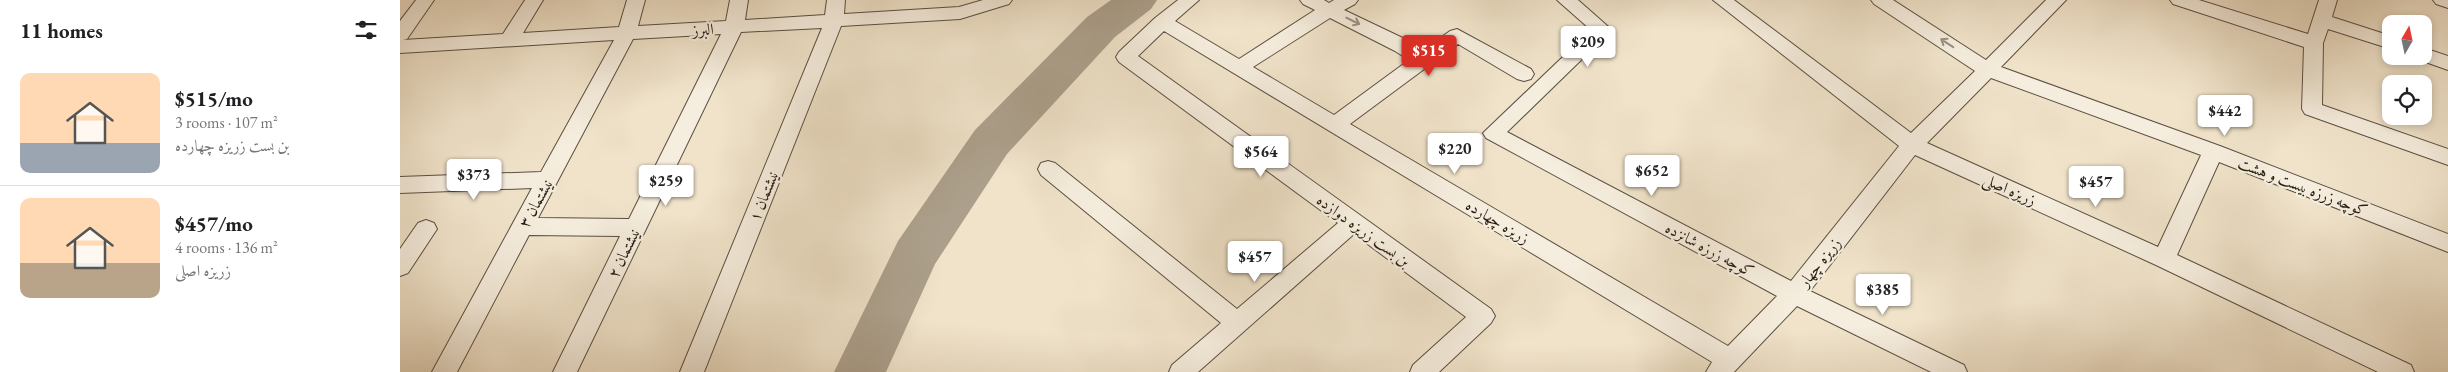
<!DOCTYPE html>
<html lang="en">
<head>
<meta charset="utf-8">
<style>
	:root { --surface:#fff; --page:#f6f6f6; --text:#202124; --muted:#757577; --line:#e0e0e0; --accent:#d93025 }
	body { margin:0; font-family:"EB Garamond",Amiri,serif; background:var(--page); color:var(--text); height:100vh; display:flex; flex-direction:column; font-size:19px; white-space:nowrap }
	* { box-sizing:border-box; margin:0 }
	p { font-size:16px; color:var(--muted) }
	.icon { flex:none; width:28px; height:28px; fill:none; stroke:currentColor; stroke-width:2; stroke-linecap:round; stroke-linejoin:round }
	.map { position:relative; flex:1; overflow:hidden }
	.details { display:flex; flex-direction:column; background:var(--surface); width:400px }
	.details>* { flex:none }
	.needle { width:32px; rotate:9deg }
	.buttons { position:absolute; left:1982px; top:15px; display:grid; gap:10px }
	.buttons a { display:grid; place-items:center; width:50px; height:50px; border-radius:10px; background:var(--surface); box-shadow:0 2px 8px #0003; font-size:25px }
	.price { position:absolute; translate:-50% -42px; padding:0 11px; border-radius:5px; background:#fff; color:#222; font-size:16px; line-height:32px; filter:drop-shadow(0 1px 2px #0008) }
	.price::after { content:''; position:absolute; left:50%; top:30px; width:15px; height:11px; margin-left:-8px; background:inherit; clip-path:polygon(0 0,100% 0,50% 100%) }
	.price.selected { background:var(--accent); color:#fff }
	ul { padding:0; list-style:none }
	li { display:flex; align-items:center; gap:15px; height:125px; padding:0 20px }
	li+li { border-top:1px solid var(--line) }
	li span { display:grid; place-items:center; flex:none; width:140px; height:100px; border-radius:10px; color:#555 }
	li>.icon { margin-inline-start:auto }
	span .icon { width:60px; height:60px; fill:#fffc; stroke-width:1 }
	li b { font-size:21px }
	h2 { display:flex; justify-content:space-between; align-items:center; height:60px; padding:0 20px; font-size:21px }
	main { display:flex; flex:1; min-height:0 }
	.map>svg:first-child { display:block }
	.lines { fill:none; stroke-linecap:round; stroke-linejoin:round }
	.river { fill:#aca08c; fill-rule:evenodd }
	.minor-casing { stroke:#5b4f41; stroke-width:2 }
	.minor { fill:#f5eddd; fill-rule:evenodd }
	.oneway { stroke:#999082 }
	.labels { text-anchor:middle; stroke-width:4.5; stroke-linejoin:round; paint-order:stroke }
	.street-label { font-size:16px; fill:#291e13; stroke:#f5eddd }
</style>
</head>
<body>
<main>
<section class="details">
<h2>11 homes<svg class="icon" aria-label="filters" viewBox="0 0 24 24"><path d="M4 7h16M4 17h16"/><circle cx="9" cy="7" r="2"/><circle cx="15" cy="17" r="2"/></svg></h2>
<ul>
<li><span style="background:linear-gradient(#ffd9b3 70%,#9aa5b1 0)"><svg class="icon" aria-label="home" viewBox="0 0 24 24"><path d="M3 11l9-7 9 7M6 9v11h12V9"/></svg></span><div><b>$515/mo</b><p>3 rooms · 107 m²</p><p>بن بست زریزه چهارده</p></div></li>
<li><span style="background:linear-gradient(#ffd9b3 65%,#b9a48a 0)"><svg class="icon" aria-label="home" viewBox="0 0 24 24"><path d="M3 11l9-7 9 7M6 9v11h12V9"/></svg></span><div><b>$457/mo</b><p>4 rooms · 136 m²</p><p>زریزه اصلی</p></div></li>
</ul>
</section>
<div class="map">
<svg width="2048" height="372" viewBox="0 0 2048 372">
	<rect width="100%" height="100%" fill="#f0e3ca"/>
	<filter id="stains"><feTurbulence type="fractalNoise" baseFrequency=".004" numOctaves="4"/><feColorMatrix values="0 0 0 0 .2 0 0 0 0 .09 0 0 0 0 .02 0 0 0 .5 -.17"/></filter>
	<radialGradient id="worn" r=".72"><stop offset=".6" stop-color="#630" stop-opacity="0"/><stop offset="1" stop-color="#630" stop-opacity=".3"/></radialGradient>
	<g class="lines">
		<path class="river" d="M 711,0 L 757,0 L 751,9 L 715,37 L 607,154 L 535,264 L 486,372 L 434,372 L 498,241 L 575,130 L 687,17 Z"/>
		<g class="minor-casing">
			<path id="minor" d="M 16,0 L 34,0 L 7,39 L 3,40 L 103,34 L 125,0 L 143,0 L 123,33 L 219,27 L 227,0 L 245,0 L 238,26 L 326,21 L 330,0 L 348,0 L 345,20 L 425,15 L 427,0 L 445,0 L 444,14 L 559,7 L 583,0 L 612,0 L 609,4 L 560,19 L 441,26 L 304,372 L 280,372 L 422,28 L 341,32 L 177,372 L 153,372 L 220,236 L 129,235 L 57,372 L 32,372 L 132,188 L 0,193 L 0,177 L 141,172 L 214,40 L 0,53 L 0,21 ZM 321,34 L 229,219 L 138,218 L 233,39 Z
				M 778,0 L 799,0 L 775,21 L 839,59 L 915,10 L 903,4 L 900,0 L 924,0 L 929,3 L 934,0 L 958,0 L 955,4 L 944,10 L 1009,41 L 1022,51 L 1050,31 L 1057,29 L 1131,69 L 1134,74 L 1131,79 L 1124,81 L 1117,79 L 1058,44 L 950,124 L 1328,346 L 1377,296 L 1086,138 L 1083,133 L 1191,30 L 1157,0 L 1178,0 L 1212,30 L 1107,132 L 1391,281 L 1499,146 L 1313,0 L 1334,0 L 1511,133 L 1575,71 L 1474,4 L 1471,0 L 1493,0 L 1586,60 L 1646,0 L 1666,0 L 1601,67 L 1820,146 L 2048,234 L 2048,252 L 1819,162 L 1777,255 L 2011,365 L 2014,372 L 1978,372 L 1756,265 L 1515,155 L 1410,291 L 1564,365 L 1567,372 L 1531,372 L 1397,306 L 1334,372 L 1306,372 L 1312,362 L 764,31 L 738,56 L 1091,309 L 1095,316 L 1091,323 L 1039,372 L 1010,372 L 1013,365 L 1066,317 L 954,234 L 798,372 L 769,372 L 772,365 L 821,323 L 641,175 L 638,169 L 641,163 L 648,161 L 655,163 L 837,309 L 938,223 L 719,62 L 716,57 L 719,52 L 755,18 ZM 930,18 L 995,51 L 1009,60 L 934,115 L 853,67 ZM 1591,78 L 1801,155 L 1758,247 L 1527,143 Z
				M 1770,0 L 1799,0 L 1908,34 L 1919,0 L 1937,0 L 1932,17 L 1991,36 L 1991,49 L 1928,29 L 1923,43 L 1922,105 L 2048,149 L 2048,165 L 1905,114 L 1902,109 L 1904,47 L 1773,4 Z
				M 2033,0 L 2048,0 L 2048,8 L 2036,4 Z
				M 2024,48 L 2048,56 L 2048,70 L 2017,59 L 2016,56 L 2024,56 Z
				M 26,220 L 34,223 L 37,229 L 8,273 L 0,276 L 0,249 L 18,223 Z"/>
		</g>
		<use href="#minor" class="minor"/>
	</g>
	<defs><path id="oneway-shaft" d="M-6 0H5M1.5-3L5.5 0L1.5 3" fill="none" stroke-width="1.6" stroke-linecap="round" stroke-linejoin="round" transform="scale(1.25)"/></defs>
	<g class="oneway">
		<use href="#oneway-shaft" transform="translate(953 21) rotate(26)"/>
		<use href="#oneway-shaft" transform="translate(1547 43) rotate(-147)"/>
	</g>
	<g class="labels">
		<g class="street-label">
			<text transform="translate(303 29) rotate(-3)" y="6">البرز</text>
			<text transform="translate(1903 186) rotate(21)" y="6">کوچه زرزه بیست و هشت</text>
			<text transform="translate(1610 189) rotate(24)" y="6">زریزه اصلی</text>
			<text transform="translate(363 196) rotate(-68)" y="6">نيشتمان ۱</text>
			<text transform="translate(135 203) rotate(-61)" y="6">نيشتمان ۳</text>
			<text transform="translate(1098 221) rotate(31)" y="6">زریزه چهارده</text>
			<text transform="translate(964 230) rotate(36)" y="6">بن بست زریزه دوازده</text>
			<text transform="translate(1310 249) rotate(28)" y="6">کوچه زرزه شانزده</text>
			<text transform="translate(223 253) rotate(-64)" y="6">نيشتمان ۲</text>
			<text transform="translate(1419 262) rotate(-52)" y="6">زریزه چهار</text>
		</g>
	</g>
	<rect width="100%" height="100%" filter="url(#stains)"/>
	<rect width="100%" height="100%" fill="url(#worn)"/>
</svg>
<div class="buttons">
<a><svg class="needle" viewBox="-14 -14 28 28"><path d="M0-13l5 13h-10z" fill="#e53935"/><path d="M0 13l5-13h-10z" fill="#757577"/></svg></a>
<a><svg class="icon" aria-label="locate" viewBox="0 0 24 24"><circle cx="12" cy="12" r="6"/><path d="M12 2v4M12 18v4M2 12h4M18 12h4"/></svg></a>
</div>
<b class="price" style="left:1188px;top:68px">$209</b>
<b class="price selected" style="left:1029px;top:77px">$515</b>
<b class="price" style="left:1825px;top:137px">$442</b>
<b class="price" style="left:1055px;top:175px">$220</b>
<b class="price" style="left:861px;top:178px">$564</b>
<b class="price" style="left:1252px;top:197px">$652</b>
<b class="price" style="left:74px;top:201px">$373</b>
<b class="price" style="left:266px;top:207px">$259</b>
<b class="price" style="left:1696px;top:208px">$457</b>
<b class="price" style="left:855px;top:283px">$457</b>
<b class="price" style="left:1483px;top:316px">$385</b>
</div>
</main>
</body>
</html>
